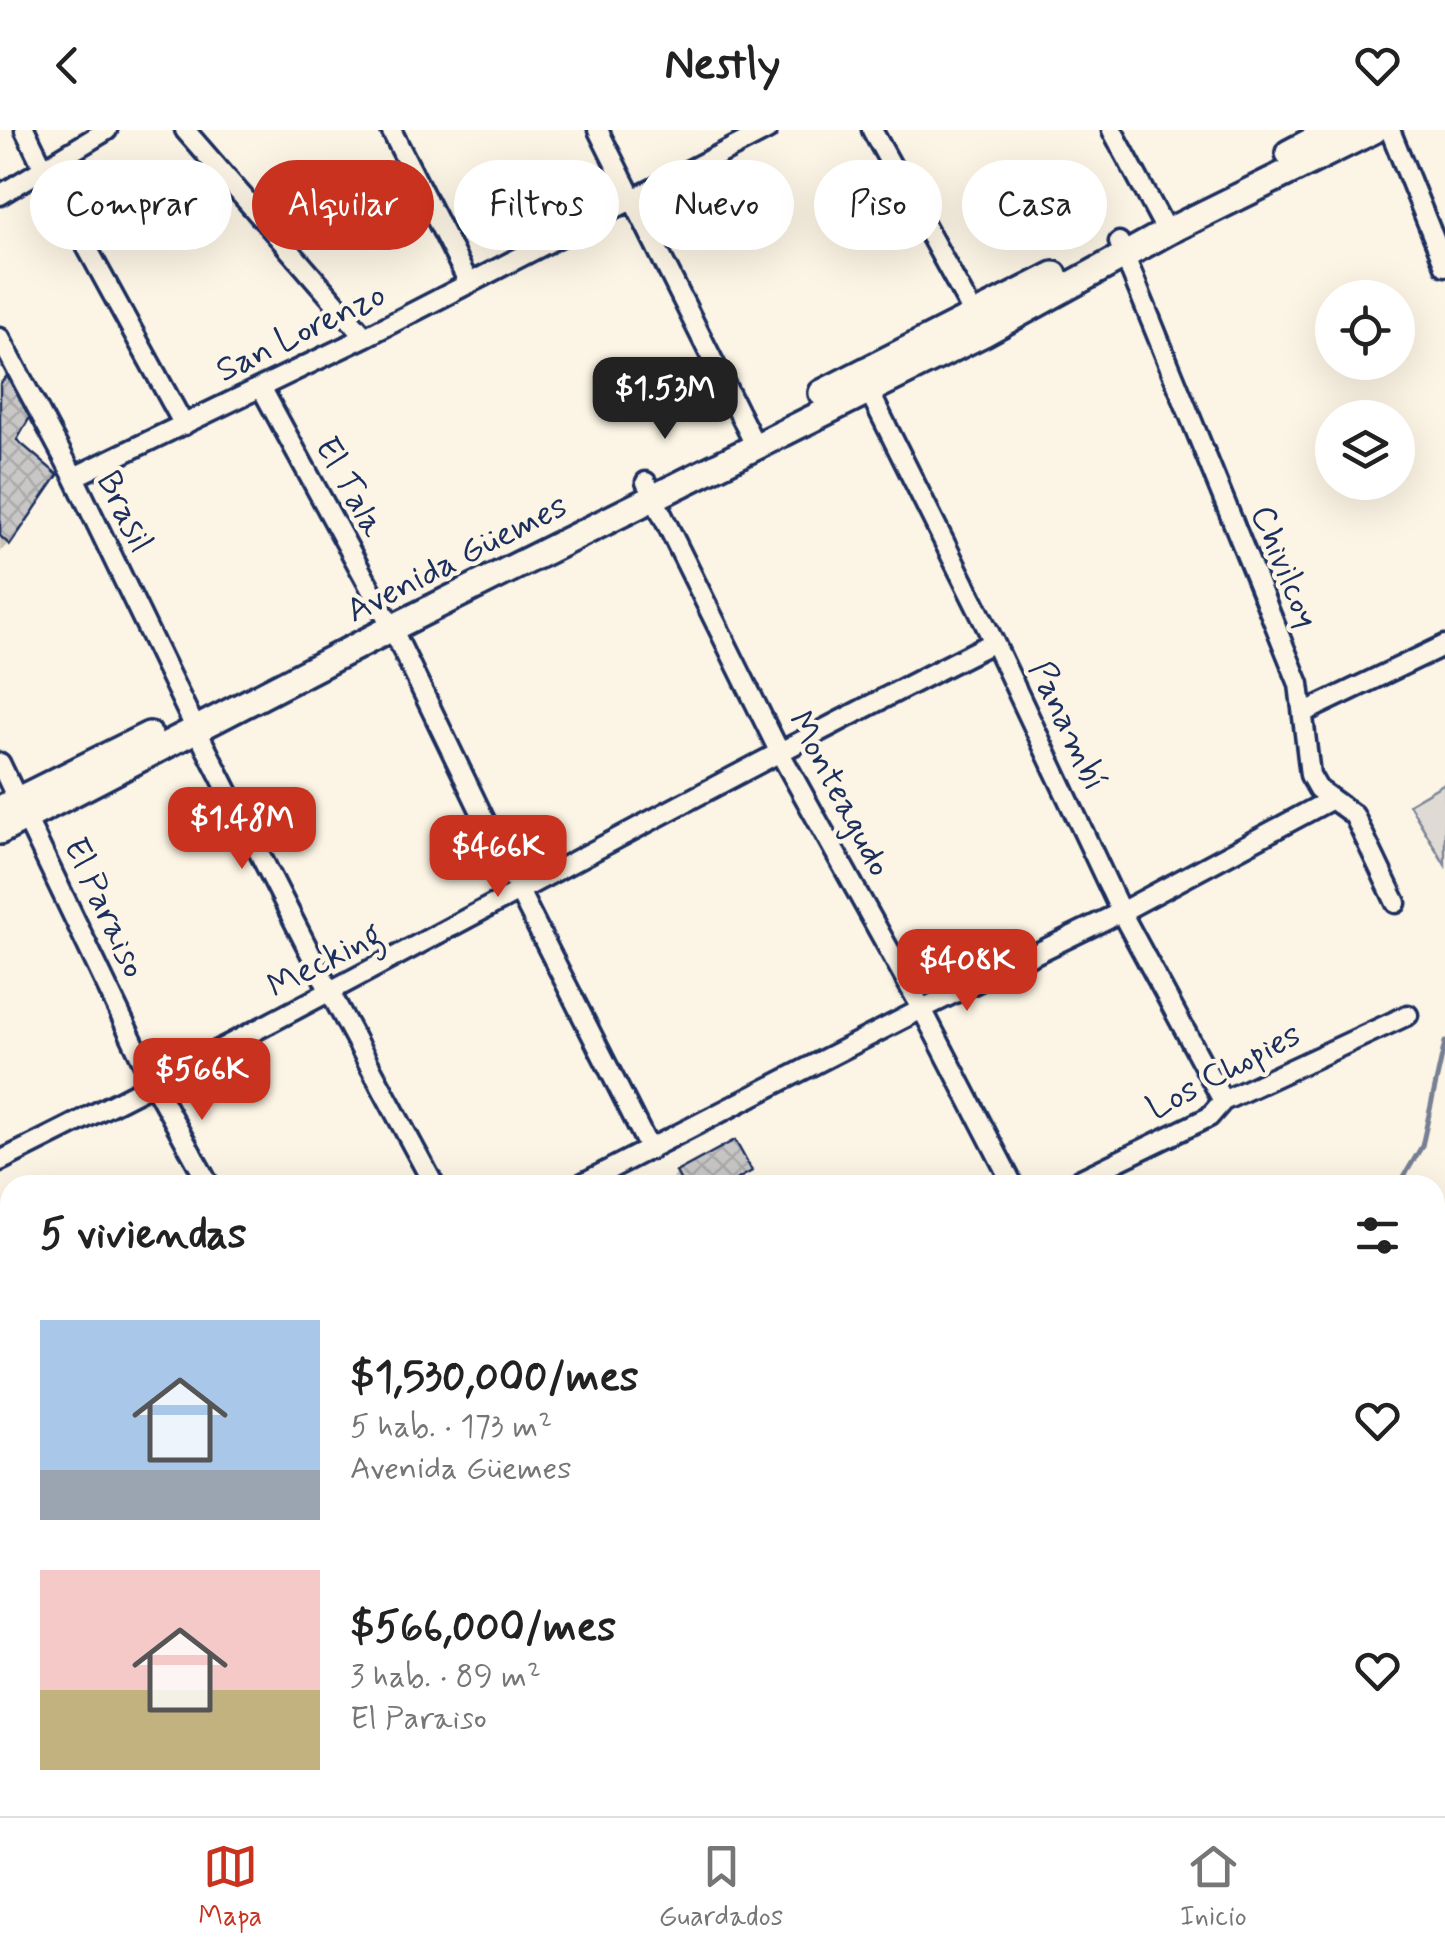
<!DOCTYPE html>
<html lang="es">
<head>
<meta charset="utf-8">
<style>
	:root { --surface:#fff; --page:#f2f2f2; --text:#222; --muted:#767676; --line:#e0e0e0; --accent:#c8321e }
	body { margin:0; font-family:Mynerve,sans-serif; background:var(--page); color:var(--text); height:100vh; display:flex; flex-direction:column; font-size:38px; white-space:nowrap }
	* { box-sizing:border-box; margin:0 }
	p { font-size:32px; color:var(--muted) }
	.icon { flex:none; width:55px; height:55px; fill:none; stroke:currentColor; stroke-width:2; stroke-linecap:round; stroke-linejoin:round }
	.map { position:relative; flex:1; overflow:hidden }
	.sheet { position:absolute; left:0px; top:1045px; width:1445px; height:642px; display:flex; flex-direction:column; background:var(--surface); border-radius:30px 30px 0 0; box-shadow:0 10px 40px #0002 }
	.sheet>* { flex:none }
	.banner { position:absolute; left:30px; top:30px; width:1385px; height:90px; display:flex; gap:20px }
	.controls { position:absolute; left:1315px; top:150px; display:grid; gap:20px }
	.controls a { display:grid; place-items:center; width:100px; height:100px; border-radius:50%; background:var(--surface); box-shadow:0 10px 40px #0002; font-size:50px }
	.price { position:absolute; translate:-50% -85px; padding:0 22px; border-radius:20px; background:var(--accent); color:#fff; font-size:32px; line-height:65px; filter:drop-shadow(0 2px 5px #0008) }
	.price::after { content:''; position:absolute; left:50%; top:60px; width:30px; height:22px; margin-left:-15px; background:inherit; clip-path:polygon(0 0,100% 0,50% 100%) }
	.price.current { background:#222; color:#fff }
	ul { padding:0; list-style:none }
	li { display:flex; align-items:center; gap:30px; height:250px; padding:0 40px }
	li span { display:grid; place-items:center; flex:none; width:280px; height:200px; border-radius:0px; color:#555 }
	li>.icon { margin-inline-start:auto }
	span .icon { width:120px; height:120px; fill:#fffc; stroke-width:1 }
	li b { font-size:42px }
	h2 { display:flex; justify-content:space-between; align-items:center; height:120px; padding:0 40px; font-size:42px }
	.tag { padding:0 35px; border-radius:45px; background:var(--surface); box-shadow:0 10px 40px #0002; font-size:35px; line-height:90px }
	.tag.current { background:var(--accent); color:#fff }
	header { display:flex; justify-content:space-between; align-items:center; height:130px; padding:0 40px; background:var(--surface); font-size:45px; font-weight:700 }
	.dock { display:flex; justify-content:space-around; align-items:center; height:140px; border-top:2px solid var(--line); background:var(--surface); font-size:28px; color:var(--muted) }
	.dock a { display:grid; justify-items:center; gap:5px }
	.dock .current { color:var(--accent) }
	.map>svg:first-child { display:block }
	.garden { fill:#dfdbd4; stroke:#7d8599; stroke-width:2.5 }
	.shadow { fill:#0003 }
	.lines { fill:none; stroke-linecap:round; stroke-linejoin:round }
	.stream { stroke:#767f94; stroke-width:5 }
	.building { fill:url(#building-cross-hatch); stroke:#1b2f5e; stroke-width:2.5 }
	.lane-casing { stroke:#1b2f5e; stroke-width:16 }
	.street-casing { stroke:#1b2f5e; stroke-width:25 }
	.secondary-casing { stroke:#1b2f5e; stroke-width:32 }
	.lane { stroke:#fcf5e5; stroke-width:9 }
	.street { stroke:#fcf5e5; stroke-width:18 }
	.secondary { stroke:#fcf5e5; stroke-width:25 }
	.labels { text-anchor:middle; stroke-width:9; stroke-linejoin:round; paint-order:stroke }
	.street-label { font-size:35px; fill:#1b2f5e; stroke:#fcf5e5 }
</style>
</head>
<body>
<header><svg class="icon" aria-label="back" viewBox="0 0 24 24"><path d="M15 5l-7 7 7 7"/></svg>Nestly<svg class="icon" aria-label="heart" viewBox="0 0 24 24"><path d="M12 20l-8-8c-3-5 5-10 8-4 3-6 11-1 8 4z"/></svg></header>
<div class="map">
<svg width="1445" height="1686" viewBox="0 0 1445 1686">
	<defs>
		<pattern id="building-cross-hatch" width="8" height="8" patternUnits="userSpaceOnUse" patternTransform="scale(2.5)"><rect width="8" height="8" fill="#c8c7c6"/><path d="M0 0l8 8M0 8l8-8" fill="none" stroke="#ababac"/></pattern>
	</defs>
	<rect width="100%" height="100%" fill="#fcf5e5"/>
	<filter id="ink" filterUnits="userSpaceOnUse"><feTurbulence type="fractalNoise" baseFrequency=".01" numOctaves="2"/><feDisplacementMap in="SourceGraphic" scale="20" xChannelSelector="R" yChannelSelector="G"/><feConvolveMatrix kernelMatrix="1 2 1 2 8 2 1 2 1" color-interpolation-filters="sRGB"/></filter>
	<g filter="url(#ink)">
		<path class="garden" d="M 1445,653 L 1445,735 L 1409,674 Z"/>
		<path class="shadow" d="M 1067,77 L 1057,87 L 1012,110 L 1002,91 L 1013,80 Z
			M 0,256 L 14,310 L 9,413 L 0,422 Z
			M 749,1041 L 736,1055 L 667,1054 L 677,1044 Z
			M 749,1048 L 753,1055 L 738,1055 Z"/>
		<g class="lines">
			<path class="stream" d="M 1399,1055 L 1422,1016 L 1445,912
				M 870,1686 L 889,1678"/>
		</g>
		<path class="building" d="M 1059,55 L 1070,77 L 1023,101 L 1011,78 Z
			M 7,246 L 30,287 L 17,310 L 58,345 L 10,415 L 0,406 L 0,254 Z
			M 735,1010 L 752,1041 L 727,1055 L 683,1055 L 676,1042 Z
			M 10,1435 L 10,1539 L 0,1544 L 0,1440 Z
			M 392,1678 L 435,1678 L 439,1686 L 376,1686 Z"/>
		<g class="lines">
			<g class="lane-casing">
				<path id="lane" d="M 845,1686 L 859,1678"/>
			</g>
			<g class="street-casing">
				<path id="street" d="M 25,0 L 44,39 L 184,295
					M 185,0 L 365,207
					M 391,0 L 469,153
					M 598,0 L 755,315
					M 872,0 L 978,192
					M 1112,0 L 1167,102
					M 1390,0 L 1445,136
					M 0,65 L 107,0
					M 1119,112 L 1299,554 L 1310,645 L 1318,659 L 1354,685 L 1396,773
					M 0,208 L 74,347 L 189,585 L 330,862 L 434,1055
					M 865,253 L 994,512 L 1121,782 L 1223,971
					M 261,257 L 392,498 L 519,761 L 650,1020
					M 74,347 L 365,207 L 767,0
					M 646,352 L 780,623 L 922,879 L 1013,1055
					M 1303,583 L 1445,515
					M 0,633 L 154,955 L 209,1055
					M 0,1031 C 335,865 660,680 994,512
					M 579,1055 L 922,879 L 1121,782 L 1332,669
					M 1069,1055 L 1209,987 L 1223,971 L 1408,885
					M 0,1153 L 10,1172
					M 0,1352 L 10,1346
					M 0,1601 L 10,1596
					M 268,1678 L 272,1686
					M 528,1678 L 532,1686
					M 976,1678 L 981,1686
					M 326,1686 L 343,1678"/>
			</g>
			<g class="secondary-casing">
				<path id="secondary" d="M 1289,23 L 1333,0
					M 822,263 L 1054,145
					M 0,679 L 149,605
					M 0,701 L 392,498 L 984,203 L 1167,102 L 1374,0"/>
			</g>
			<use href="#lane" class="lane"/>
			<use href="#street" class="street"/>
			<use href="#secondary" class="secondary"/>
		</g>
	</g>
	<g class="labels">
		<g class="street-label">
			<text transform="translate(300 201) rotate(-26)" y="12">San Lorenzo</text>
			<text transform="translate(351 356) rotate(61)" y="12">El Tala</text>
			<text transform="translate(126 381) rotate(64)" y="12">Brasil</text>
			<text transform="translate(456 427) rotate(-27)" y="12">Avenida Güemes</text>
			<text transform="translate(1286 436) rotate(68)" y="12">Chivilcoy</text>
			<text transform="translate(1069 595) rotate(65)" y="12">Panambí</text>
			<text transform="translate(841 663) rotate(62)" y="12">Monteagudo</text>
			<text transform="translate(106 777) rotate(65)" y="12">El Paraiso</text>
			<text transform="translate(324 829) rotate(-28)" y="12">Mecking</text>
			<text transform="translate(1223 940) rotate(-28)" y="12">Los Chopies</text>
		</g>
	</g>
</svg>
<div class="controls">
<a><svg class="icon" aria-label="locate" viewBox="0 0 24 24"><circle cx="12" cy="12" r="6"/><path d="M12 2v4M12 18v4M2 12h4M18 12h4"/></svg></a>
<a><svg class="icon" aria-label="layers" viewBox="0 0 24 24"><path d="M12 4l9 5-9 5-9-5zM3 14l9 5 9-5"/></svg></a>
</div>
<b class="price current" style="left:665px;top:312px">$1.53M</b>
<b class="price" style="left:242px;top:742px">$1.48M</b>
<b class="price" style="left:498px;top:770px">$466K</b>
<b class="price" style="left:967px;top:884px">$408K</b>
<b class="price" style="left:202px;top:993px">$566K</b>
<div class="banner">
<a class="tag">Comprar</a>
<a class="tag current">Alquilar</a>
<a class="tag">Filtros</a>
<a class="tag">Nuevo</a>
<a class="tag">Piso</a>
<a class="tag">Casa</a>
</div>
<section class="sheet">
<h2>5 viviendas<svg class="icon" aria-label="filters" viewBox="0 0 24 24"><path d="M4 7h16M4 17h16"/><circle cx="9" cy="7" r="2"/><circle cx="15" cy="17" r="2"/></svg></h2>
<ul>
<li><span style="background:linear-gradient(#a9c7e8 75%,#9aa5b1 0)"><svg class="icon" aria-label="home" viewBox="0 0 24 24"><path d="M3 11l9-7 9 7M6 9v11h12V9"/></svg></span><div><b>$1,530,000/mes</b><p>5 hab. · 173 m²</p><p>Avenida Güemes</p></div><svg class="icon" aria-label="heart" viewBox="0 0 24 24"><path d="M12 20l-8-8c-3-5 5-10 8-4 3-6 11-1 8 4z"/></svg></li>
<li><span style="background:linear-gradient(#f6c9c9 60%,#c2b280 0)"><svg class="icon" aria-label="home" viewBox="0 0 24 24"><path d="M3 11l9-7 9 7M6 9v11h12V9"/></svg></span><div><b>$566,000/mes</b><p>3 hab. · 89 m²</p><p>El Paraiso</p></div><svg class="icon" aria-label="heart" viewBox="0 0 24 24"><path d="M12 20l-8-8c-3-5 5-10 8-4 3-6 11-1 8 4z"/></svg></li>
</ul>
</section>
</div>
<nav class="dock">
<a class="current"><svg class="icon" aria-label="map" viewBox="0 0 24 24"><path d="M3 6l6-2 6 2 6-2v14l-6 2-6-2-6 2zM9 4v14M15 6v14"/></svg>Mapa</a>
<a><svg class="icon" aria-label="saved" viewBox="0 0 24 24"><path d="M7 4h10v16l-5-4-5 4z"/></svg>Guardados</a>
<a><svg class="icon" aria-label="home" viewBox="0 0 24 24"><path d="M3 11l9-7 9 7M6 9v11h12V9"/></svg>Inicio</a>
</nav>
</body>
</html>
